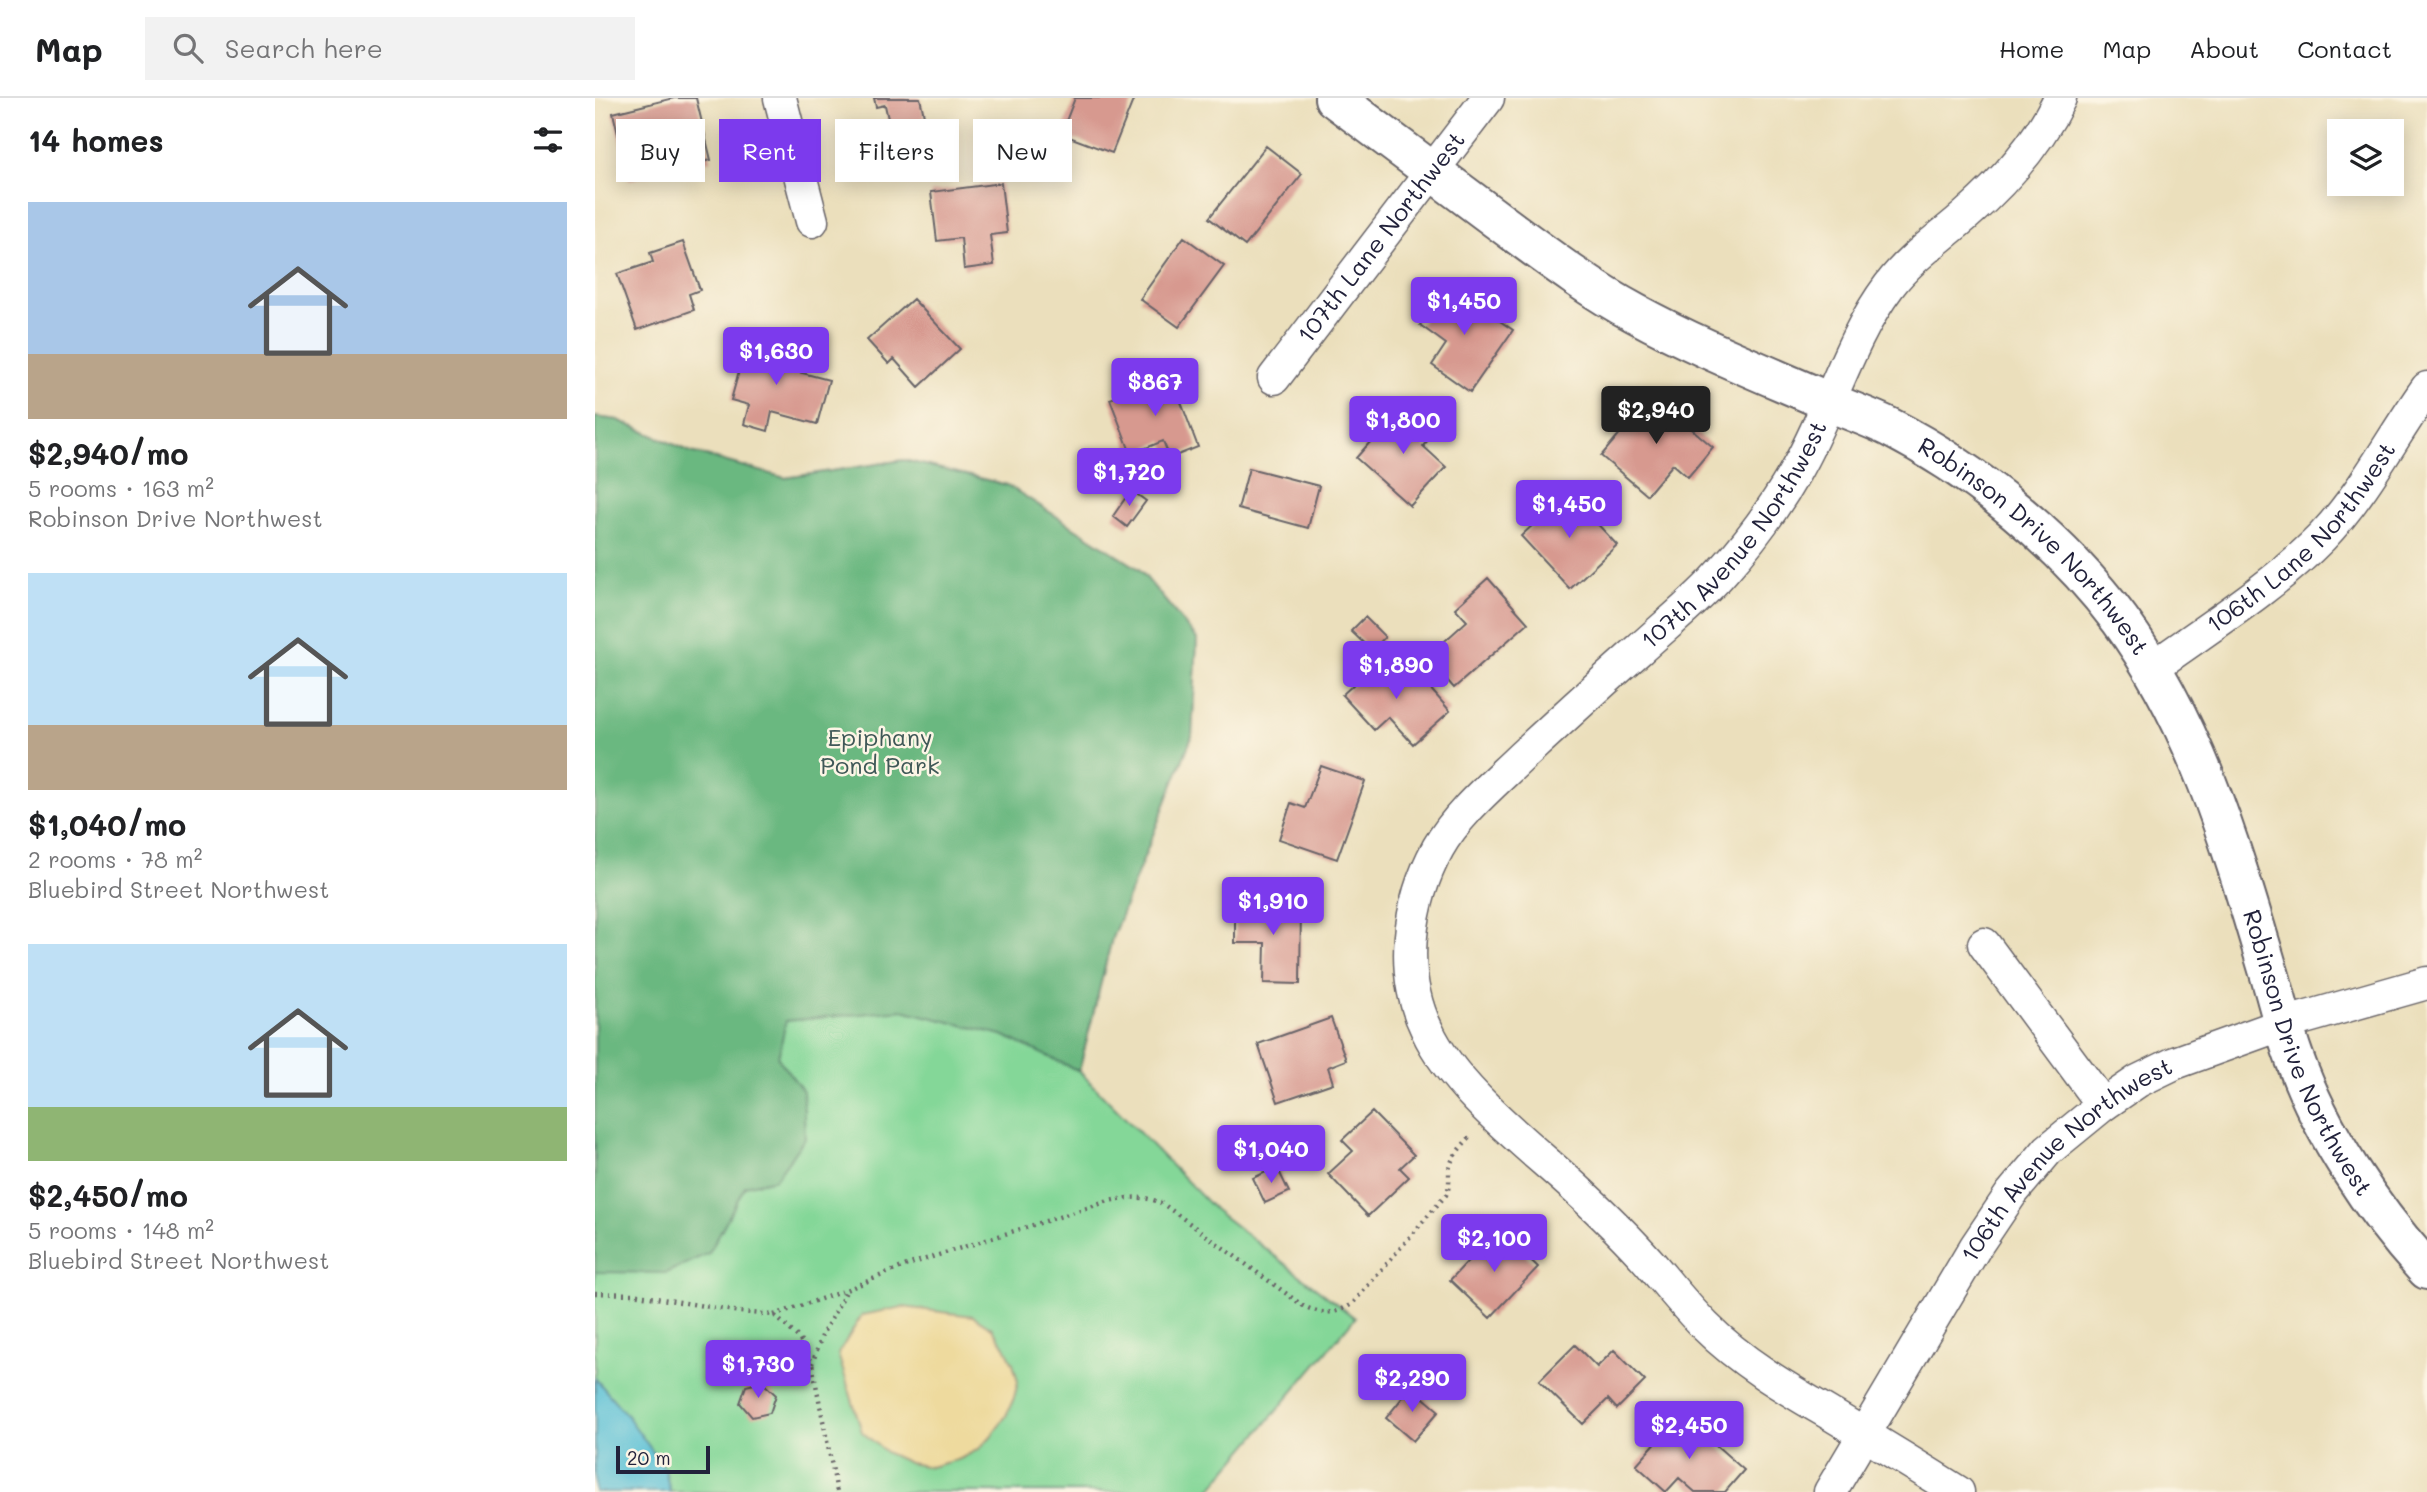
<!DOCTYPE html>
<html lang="en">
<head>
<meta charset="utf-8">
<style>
	:root { --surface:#fff; --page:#f2f2f2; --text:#202124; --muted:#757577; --line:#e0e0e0; --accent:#7c3aed }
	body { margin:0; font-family:Mali,sans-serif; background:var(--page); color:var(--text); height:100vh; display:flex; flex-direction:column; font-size:26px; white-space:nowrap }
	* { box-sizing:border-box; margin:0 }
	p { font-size:23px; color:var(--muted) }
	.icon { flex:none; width:38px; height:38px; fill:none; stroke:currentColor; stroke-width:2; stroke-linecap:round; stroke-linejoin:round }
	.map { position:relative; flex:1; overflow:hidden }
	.drawer { display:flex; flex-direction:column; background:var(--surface); width:595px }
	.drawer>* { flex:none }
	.hud { position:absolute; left:21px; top:21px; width:665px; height:63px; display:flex; gap:14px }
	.buttons { position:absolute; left:1732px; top:21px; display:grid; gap:14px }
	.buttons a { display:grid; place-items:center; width:77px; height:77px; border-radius:0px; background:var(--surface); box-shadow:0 4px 18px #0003; font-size:35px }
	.scale { position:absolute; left:21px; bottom:18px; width:94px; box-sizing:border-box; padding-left:7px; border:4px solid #22223b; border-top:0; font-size:19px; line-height:24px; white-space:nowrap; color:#22223b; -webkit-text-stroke:5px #fcf5e5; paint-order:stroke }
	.price { position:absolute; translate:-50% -60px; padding:0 16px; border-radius:7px; background:var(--accent); color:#fff; font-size:23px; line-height:46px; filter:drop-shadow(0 2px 4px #0008) }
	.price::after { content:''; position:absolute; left:50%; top:42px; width:21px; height:16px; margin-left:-10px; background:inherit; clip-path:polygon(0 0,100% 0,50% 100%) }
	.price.selected { background:#222; color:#fff }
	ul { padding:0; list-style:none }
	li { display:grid; align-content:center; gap:14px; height:371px; padding:0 28px }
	li span { display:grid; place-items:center; height:217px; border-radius:0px; color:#555 }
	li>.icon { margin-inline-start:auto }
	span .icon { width:126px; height:126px; fill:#fffc; stroke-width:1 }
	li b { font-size:30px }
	h2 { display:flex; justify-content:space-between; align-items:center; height:84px; padding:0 28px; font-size:30px }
	.tag { padding:0 24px; border-radius:0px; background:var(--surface); box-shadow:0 4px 18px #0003; font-size:24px; line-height:63px }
	.tag.selected { background:var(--accent); color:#fff }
	header { display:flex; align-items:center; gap:42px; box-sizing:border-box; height:98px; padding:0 35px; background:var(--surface); border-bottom:2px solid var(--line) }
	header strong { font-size:33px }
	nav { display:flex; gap:38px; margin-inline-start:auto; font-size:24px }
	.search { width:490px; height:63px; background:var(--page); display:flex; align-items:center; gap:18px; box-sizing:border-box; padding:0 24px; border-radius:0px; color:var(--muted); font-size:26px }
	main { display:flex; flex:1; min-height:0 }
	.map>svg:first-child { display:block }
	.green { fill:#84d798; stroke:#537c6a; stroke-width:2 }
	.forest { fill:#6bb880; stroke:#466d5e; stroke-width:2 }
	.sand { fill:#eeda9e; stroke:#887e6c; stroke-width:2 }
	.water { fill:#59c0d6; stroke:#3e7188; stroke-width:2 }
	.building { fill:#d7998f }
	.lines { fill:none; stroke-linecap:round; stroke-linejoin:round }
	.street-casing { stroke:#686468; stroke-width:35 }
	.secondary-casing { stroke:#686468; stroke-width:42 }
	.path { stroke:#686468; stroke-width:4.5; stroke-dasharray:2 5; stroke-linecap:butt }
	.street { stroke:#fff; stroke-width:32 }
	.secondary { stroke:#fff; stroke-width:38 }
	.labels { text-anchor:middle; stroke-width:5; stroke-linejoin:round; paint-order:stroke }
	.street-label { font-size:24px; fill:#22223b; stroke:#fcf5e5 }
	.park-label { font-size:24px; fill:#3f5857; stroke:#fcf5e5 }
</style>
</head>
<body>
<header>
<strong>Map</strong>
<div class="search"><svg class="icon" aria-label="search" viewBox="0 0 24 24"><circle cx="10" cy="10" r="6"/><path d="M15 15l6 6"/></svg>Search here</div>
<nav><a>Home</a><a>Map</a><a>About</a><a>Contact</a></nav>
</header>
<main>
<section class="drawer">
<h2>14 homes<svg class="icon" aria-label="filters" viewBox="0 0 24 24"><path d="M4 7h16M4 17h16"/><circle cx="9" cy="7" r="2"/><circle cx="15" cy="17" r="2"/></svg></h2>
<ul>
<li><span style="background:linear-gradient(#a9c7e8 70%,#b9a48a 0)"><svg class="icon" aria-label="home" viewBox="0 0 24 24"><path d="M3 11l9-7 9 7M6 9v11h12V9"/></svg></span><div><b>$2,940/mo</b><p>5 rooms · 163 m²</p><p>Robinson Drive Northwest</p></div></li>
<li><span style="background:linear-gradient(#bfe0f5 70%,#b9a48a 0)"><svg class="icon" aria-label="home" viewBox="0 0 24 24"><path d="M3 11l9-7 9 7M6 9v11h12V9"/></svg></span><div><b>$1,040/mo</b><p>2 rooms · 78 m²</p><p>Bluebird Street Northwest</p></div></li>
<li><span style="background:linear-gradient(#bfe0f5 75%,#8fb573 0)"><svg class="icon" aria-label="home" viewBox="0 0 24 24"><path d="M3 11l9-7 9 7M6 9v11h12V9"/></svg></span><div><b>$2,450/mo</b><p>5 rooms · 148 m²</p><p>Bluebird Street Northwest</p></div></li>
</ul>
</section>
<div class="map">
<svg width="1832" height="1394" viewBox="0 0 1832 1394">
	<rect width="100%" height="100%" fill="#fcf5e5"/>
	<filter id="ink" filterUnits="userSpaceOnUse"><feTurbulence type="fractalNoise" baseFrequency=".0143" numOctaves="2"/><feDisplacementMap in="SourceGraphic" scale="14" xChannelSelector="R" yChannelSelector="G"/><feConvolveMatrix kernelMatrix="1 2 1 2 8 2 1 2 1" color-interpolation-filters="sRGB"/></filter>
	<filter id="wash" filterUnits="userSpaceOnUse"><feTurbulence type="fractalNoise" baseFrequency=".00686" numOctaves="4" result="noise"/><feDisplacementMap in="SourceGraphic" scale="28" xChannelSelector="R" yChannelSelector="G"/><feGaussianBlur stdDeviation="1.57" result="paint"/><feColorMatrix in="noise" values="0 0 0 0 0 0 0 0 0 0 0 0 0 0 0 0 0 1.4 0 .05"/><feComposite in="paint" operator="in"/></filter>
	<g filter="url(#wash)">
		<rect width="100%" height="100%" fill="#ebdfbc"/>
		<path class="green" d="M 0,319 L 23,322 L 96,354 L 190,380 L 309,362 L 412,387 L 544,471 L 602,541 L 597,638 L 517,840 L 484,973 L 620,1112 L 760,1220 L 613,1394 L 0,1394 Z"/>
		<path class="forest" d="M 0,319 L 23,322 L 96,354 L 190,380 L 309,362 L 412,387 L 544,471 L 602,541 L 597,638 L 517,840 L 484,973 L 407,937 L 307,912 L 191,923 L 183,960 L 208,993 L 210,1040 L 180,1081 L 150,1088 L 114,1155 L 71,1175 L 0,1174 Z"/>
		<path class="sand" d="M 308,1209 L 378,1218 L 397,1230 L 408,1245 L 418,1265 L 423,1284 L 419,1300 L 411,1318 L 398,1336 L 384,1351 L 365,1361 L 335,1369 L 314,1365 L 292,1355 L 267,1334 L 243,1256 L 267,1217 Z"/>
		<path class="water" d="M 0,1280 L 31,1316 L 70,1371 L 75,1394 L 0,1394 Z"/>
		<g id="blocks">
			<path class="building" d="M 79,0 L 101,0 L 116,62 L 34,82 L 18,15 Z
				M 279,0 L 325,0 L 330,22 L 295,30 L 290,7 L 281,9 Z
				M 480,0 L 539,0 L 517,55 L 466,36 Z
				M 671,48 L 707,76 L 650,148 L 614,120 Z
				M 406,85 L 412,135 L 395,137 L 399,167 L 369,171 L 366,140 L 342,143 L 336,94 Z
				M 589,139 L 629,168 L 584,229 L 545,201 Z
				M 88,144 L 105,192 L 94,196 L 99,212 L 42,232 L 22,176 L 58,164 L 55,155 Z
				M 852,187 L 918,232 L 875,294 L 837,267 L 851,246 L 825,227 Z
				M 318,201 L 365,251 L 324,289 L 299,261 L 294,266 L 272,242 Z
				M 153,240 L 197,252 L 192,271 L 234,282 L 222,326 L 177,314 L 173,333 L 149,326 L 154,307 L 136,302 Z
				M 576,278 L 603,349 L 575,360 L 568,343 L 536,356 L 515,301 Z
				M 1057,297 L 1118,349 L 1093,379 L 1078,366 L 1052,397 L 1006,358 Z
				M 808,307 L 839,335 L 828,348 L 851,369 L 815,408 L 761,360 Z
				M 654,370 L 724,388 L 713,430 L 643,411 Z
				M 536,392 L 551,403 L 532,429 L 518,418 Z
				M 973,394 L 1022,447 L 975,491 L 926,438 Z
				M 893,480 L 933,525 L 859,590 L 832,559 L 872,523 L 860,510 Z
				M 770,519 L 790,539 L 777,553 L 756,533 Z
				M 791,557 L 817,586 L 825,579 L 855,613 L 818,646 L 793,619 L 779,632 L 747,597 Z
				M 726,668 L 770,683 L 742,761 L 684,741 L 696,705 L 710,710 Z
				M 640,804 L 706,804 L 705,886 L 669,885 L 670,845 L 640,845 Z
				M 736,920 L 751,962 L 733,969 L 738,985 L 683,1004 L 663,946 Z
				M 777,1014 L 819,1057 L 805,1070 L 814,1079 L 773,1118 L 733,1076 L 758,1053 L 747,1042 Z
				M 682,1069 L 694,1094 L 670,1105 L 658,1080 Z
				M 903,1131 L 943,1169 L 895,1220 L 855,1182 Z
				M 980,1247 L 1002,1269 L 1019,1252 L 1050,1283 L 1022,1311 L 1013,1301 L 988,1326 L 944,1283 Z
				M 167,1284 L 181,1297 L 175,1315 L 157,1319 L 145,1305 L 151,1288 Z
				M 816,1289 L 844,1313 L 818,1343 L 791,1320 Z
				M 1086,1316 L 1149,1372 L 1130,1394 L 1100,1394 L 1084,1380 L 1071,1394 L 1041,1367 Z"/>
		</g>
	</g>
	<g filter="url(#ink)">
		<use href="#blocks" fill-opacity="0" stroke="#686468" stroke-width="2"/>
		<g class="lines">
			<g class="street-casing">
				<g id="street">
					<path d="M 185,0 L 217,123"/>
					<path id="s1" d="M 679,280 L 893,0"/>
					<path id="s2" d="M 1557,570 C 1615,528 1677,490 1727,439 C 1769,395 1797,339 1832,290"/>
					<path d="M 1389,846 L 1508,1007"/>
					<path id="s3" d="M 1235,1394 L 1381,1148 L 1416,1096 L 1453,1052 L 1508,1007 L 1543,983 L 1580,965 L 1688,926 L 1832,885"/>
					<path id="s4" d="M 1363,1394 C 1323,1369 1282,1344 1242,1320 C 1196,1293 1148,1266 1110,1228 C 1090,1208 1072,1185 1054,1164 C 1031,1138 1005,1113 980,1090 C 932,1046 859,991 832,932 C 804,875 813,805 843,750 C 863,715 897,687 926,659 C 965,623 1005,586 1045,551 C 1073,525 1103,502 1128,473 C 1155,443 1180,409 1200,374 C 1235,314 1252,244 1294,188 C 1315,160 1345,140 1371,117 C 1409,84 1443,46 1465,0"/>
				</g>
			</g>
			<g class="secondary-casing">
				<g id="secondary">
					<path id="s5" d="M 739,0 C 793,40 847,81 901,121 C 946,154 991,189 1040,215 C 1102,249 1168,275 1232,303 C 1252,312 1274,319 1294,329 C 1382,374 1466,443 1525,522 C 1603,628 1638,754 1675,878 C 1683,905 1689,932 1699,959 C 1726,1035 1778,1113 1832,1172"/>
				</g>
			</g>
			<path class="path" d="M 0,1195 L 37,1196 L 145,1214 L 179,1217 L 204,1240 L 217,1266 L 242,1394
				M 179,1217 L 246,1194 L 312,1167 L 514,1103 C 533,1099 550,1097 568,1106 L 707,1207 C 726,1217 739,1217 757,1206 L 851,1097 C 855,1088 854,1083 854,1074 C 855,1059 867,1048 876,1038
				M 217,1266 L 228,1235 L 252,1192"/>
			<use href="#street" class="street"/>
			<use href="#secondary" class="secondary"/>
		</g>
	</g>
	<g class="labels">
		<g class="street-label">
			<text dy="8" stroke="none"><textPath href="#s1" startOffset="177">107th Lane Northwest</textPath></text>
			<text dy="8" stroke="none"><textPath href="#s4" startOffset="1334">107th Avenue Northwest</textPath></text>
			<text dy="8" stroke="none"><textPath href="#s2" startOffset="200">106th Lane Northwest</textPath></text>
			<text dy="8" stroke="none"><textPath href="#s5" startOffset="838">Robinson Drive Northwest</textPath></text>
			<text dy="8" stroke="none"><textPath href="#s5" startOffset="1426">Robinson Drive Northwest</textPath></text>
			<text dy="8" stroke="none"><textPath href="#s3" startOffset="413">106th Avenue Northwest</textPath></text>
		</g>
		<g class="park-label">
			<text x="285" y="648">Epiphany<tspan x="285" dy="28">Pond Park</tspan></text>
		</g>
	</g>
</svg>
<div class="buttons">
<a><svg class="icon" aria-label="layers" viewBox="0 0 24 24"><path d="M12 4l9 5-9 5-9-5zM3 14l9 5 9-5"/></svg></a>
</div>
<div class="scale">20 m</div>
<b class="price" style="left:869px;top:239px">$1,450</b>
<b class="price" style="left:181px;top:289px">$1,630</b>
<b class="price" style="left:560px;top:320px">$867</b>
<b class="price selected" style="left:1061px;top:348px">$2,940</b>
<b class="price" style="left:808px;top:358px">$1,800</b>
<b class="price" style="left:534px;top:410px">$1,720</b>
<b class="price" style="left:974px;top:442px">$1,450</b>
<b class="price" style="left:801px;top:603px">$1,890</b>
<b class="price" style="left:678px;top:839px">$1,910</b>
<b class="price" style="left:676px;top:1087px">$1,040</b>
<b class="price" style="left:899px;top:1176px">$2,100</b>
<b class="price" style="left:163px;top:1302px">$1,730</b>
<b class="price" style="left:817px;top:1316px">$2,290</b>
<b class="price" style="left:1094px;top:1363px">$2,450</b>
<div class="hud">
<a class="tag">Buy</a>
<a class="tag selected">Rent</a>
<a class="tag">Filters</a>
<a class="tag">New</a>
</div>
</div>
</main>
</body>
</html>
